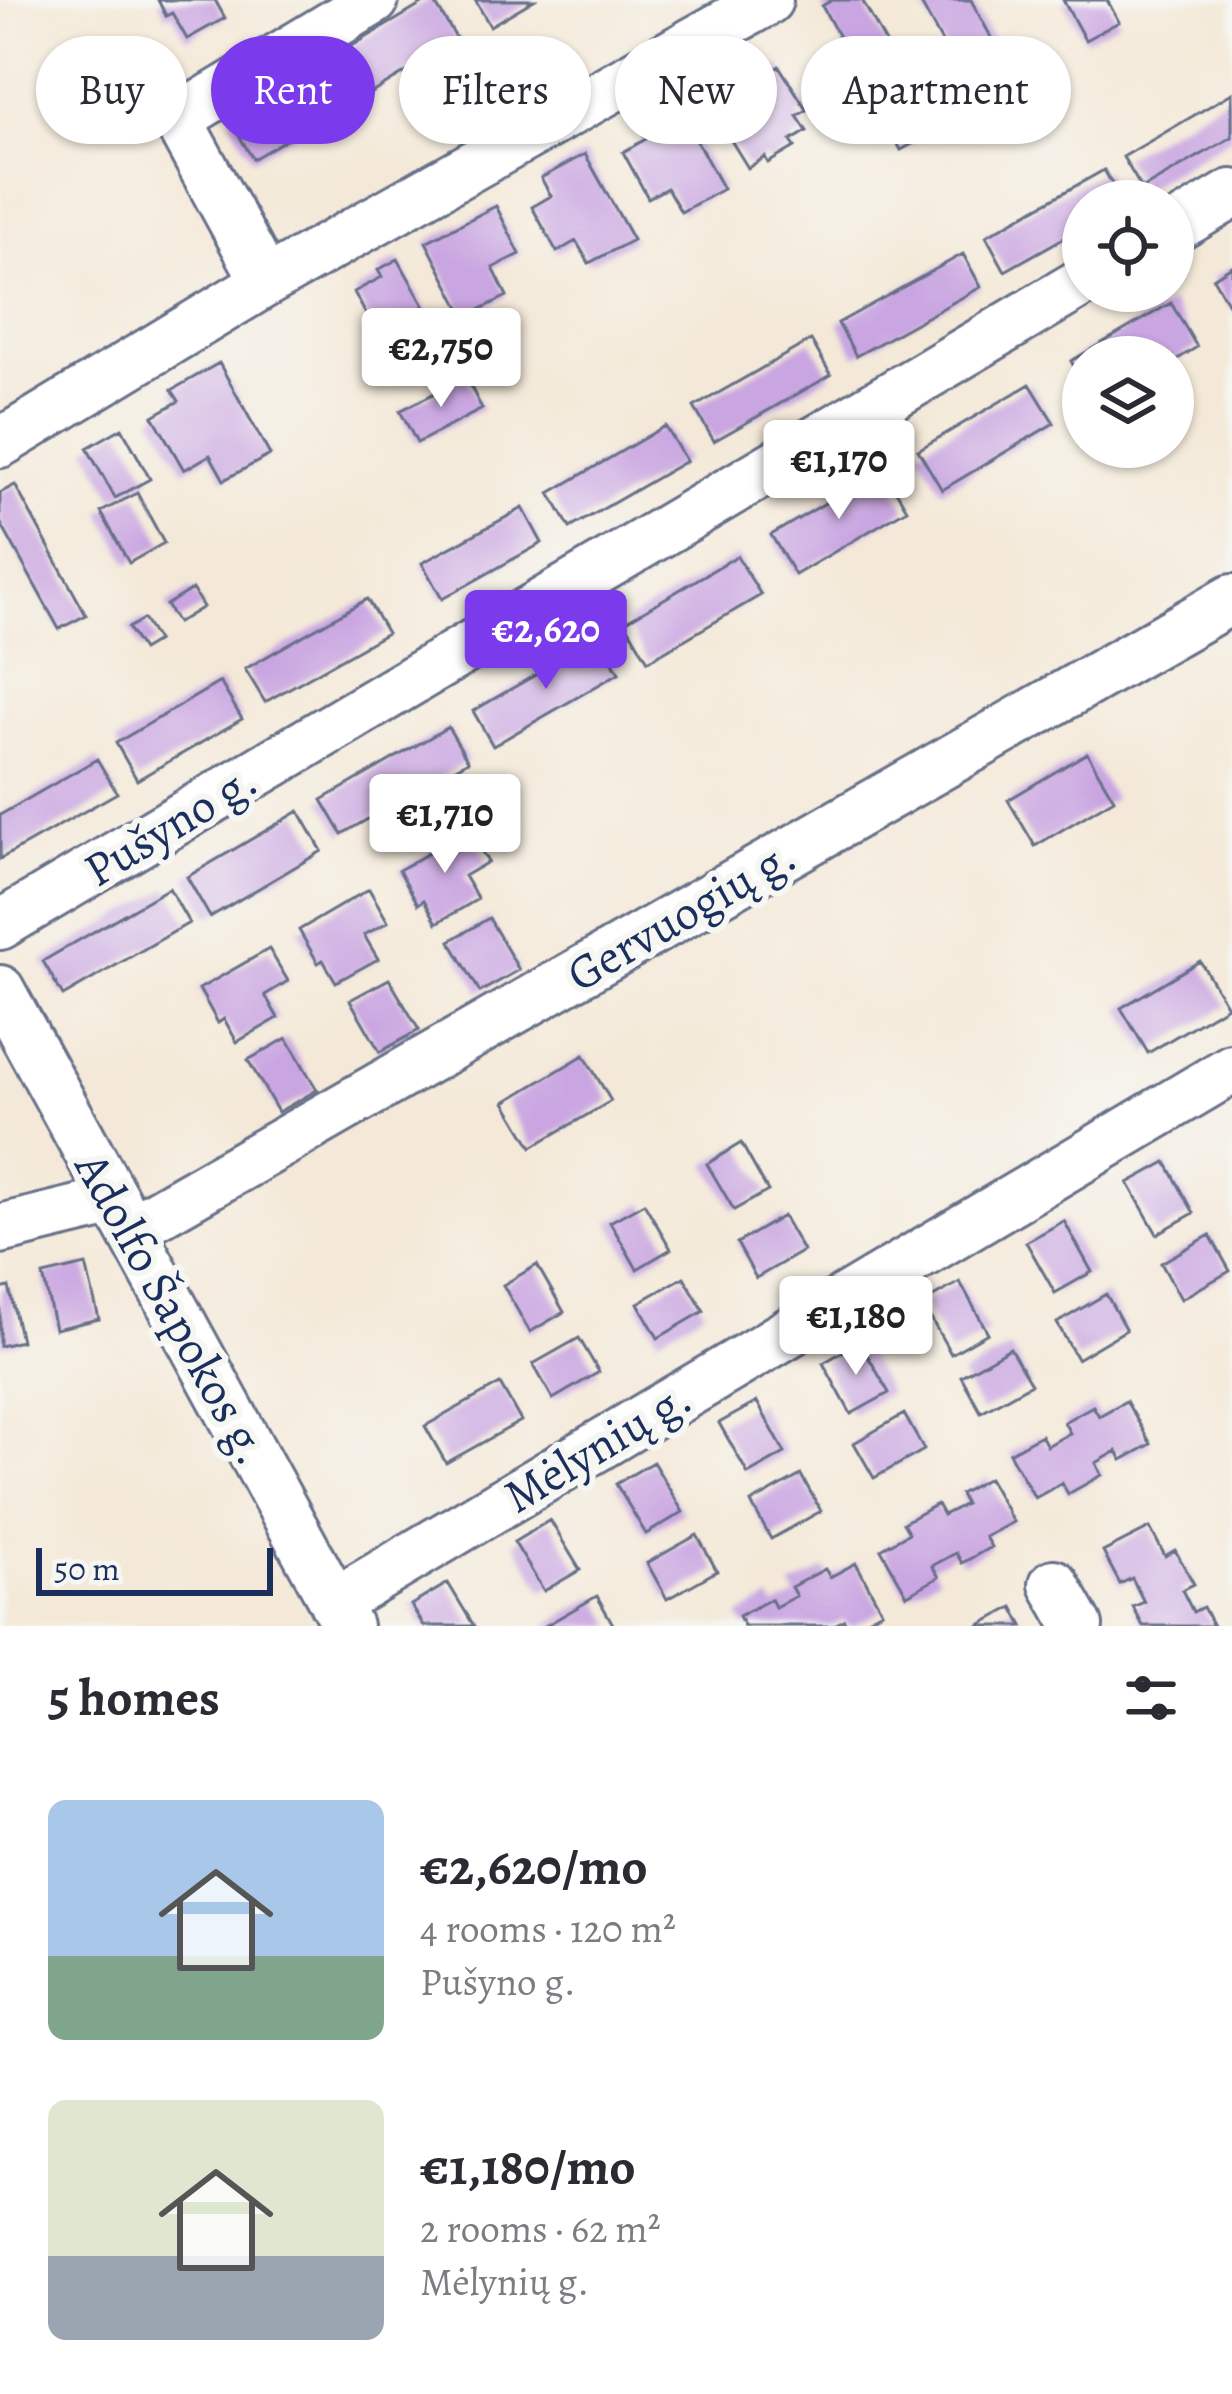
<!DOCTYPE html>
<html lang="en">
<head>
<meta charset="utf-8">
<style>
	:root { --surface:#fff; --page:#f2f2f3; --text:#2b2b33; --muted:#7c7c81; --accent:#7c3aed }
	body { margin:0; font-family:Alegreya,serif; background:var(--page); color:var(--text); height:100vh; display:flex; flex-direction:column; font-size:45px; white-space:nowrap }
	* { box-sizing:border-box; margin:0 }
	p { font-size:39px; color:var(--muted) }
	.icon { flex:none; width:66px; height:66px; fill:none; stroke:currentColor; stroke-width:2; stroke-linecap:round; stroke-linejoin:round }
	.map { position:relative; height:1626px; overflow:hidden }
	.details { display:flex; flex-direction:column; background:var(--surface); flex:1 }
	.details>* { flex:none }
	.banner { position:absolute; left:36px; top:36px; width:1161px; height:108px; display:flex; gap:24px }
	.buttons { position:absolute; left:1062px; top:180px; display:grid; gap:24px }
	.buttons a { display:grid; place-items:center; width:132px; height:132px; border-radius:50%; background:var(--surface); box-shadow:0 3px 9px #0004; font-size:60px }
	.scale { position:absolute; left:36px; bottom:30px; width:237px; box-sizing:border-box; padding-left:12px; border:6px solid #1b2f5e; border-top:0; font-size:33px; line-height:42px; white-space:nowrap; color:#1b2f5e; -webkit-text-stroke:9px #f6f6f2; paint-order:stroke }
	.price { position:absolute; translate:-50% -102px; padding:0 27px; border-radius:12px; background:#fff; color:#222; font-size:39px; line-height:78px; filter:drop-shadow(0 3px 6px #0008) }
	.price::after { content:''; position:absolute; left:50%; top:72px; width:36px; height:27px; margin-left:-18px; background:inherit; clip-path:polygon(0 0,100% 0,50% 100%) }
	.price.current { background:var(--accent); color:#fff }
	ul { padding:0; list-style:none }
	li { display:flex; align-items:center; gap:36px; height:300px; padding:0 48px }
	li span { display:grid; place-items:center; flex:none; width:336px; height:240px; border-radius:18px; color:#555 }
	li>.icon { margin-inline-start:auto }
	span .icon { width:144px; height:144px; fill:#fffc; stroke-width:1 }
	li b { font-size:51px }
	h2 { display:flex; justify-content:space-between; align-items:center; height:144px; padding:0 48px; font-size:51px }
	.pill { padding:0 42px; border-radius:54px; background:var(--surface); box-shadow:0 3px 9px #0004; font-size:42px; line-height:108px }
	.pill.current { background:var(--accent); color:#fff }
	.map>svg:first-child { display:block }
	.building { fill:#c9a5e1 }
	.lines { fill:none; stroke-linecap:round; stroke-linejoin:round }
	.minor-casing { stroke:#677089; stroke-width:54 }
	.minor { stroke:#fff; stroke-width:48 }
	.labels { text-anchor:middle; stroke-width:12; stroke-linejoin:round; paint-order:stroke }
	.street-label { font-size:48px; fill:#1b2f5e; stroke:#f6f6f2 }
</style>
</head>
<body>
<div class="map">
<svg width="1232" height="1626" viewBox="0 0 1232 1626">
	<rect width="100%" height="100%" fill="#f6f6f2"/>
	<filter id="ink" filterUnits="userSpaceOnUse"><feTurbulence type="fractalNoise" baseFrequency=".00833" numOctaves="2"/><feDisplacementMap in="SourceGraphic" scale="24" xChannelSelector="R" yChannelSelector="G"/><feConvolveMatrix kernelMatrix="1 2 1 2 8 2 1 2 1" color-interpolation-filters="sRGB"/></filter>
	<filter id="wash" filterUnits="userSpaceOnUse"><feTurbulence type="fractalNoise" baseFrequency=".004" numOctaves="4" result="noise"/><feDisplacementMap in="SourceGraphic" scale="48" xChannelSelector="R" yChannelSelector="G"/><feGaussianBlur stdDeviation="2.7" result="paint"/><feColorMatrix in="noise" values="0 0 0 0 0 0 0 0 0 0 0 0 0 0 0 0 0 1.4 0 .05"/><feComposite in="paint" operator="in"/></filter>
	<g filter="url(#wash)">
		<rect width="100%" height="100%" fill="#f4e9d8"/>
		<g id="blocks">
			<path class="building" d="M 158,0 L 215,0 L 225,18 L 187,39 L 172,13 L 166,16 Z
				M 429,0 L 433,0 L 458,41 L 368,95 L 342,52 Z
				M 475,0 L 534,0 L 490,26 Z
				M 832,0 L 862,0 L 935,132 L 901,150 L 822,6 Z
				M 919,0 L 971,0 L 1017,85 L 977,106 Z
				M 1063,0 L 1107,0 L 1119,22 L 1085,40 Z
				M 779,66 L 807,110 L 797,116 L 807,131 L 791,141 L 795,147 L 768,163 L 765,157 L 748,168 L 719,121 L 766,92 L 758,80 Z
				M 312,71 L 335,111 L 253,159 L 229,119 Z
				M 1232,93 L 1232,137 L 1142,189 L 1123,157 Z
				M 678,107 L 723,189 L 681,212 L 667,188 L 648,198 L 623,152 L 646,139 L 640,128 Z
				M 585,154 L 633,240 L 589,263 L 576,241 L 557,252 L 532,207 L 551,196 L 541,178 Z
				M 1104,170 L 1122,201 L 1083,201 L 1083,227 L 1005,271 L 986,236 Z
				M 496,206 L 520,254 L 493,268 L 507,296 L 465,317 L 426,242 Z
				M 963,254 L 981,287 L 856,356 L 838,323 Z
				M 398,259 L 441,336 L 392,363 L 354,292 L 382,277 L 378,270 Z
				M 1232,266 L 1232,311 L 1213,278 Z
				M 1171,303 L 1197,347 L 1173,362 L 1173,357 L 1083,357 L 1083,382 L 1071,361 Z
				M 811,340 L 831,375 L 714,441 L 694,407 Z
				M 219,363 L 270,455 L 224,480 L 210,455 L 184,470 L 153,416 L 179,401 L 172,390 Z
				M 466,377 L 482,409 L 417,443 L 400,411 Z
				M 1030,384 L 1054,423 L 942,490 L 918,450 Z
				M 665,426 L 686,461 L 570,528 L 550,493 Z
				M 122,428 L 150,479 L 115,498 L 87,448 Z
				M 883,469 L 907,509 L 795,575 L 771,535 Z
				M 15,485 L 86,615 L 59,629 L 0,522 L 0,493 Z
				M 137,493 L 164,543 L 129,563 L 101,512 Z
				M 523,508 L 542,543 L 442,599 L 422,563 Z
				M 737,556 L 761,595 L 648,661 L 625,622 Z
				M 192,589 L 203,607 L 177,623 L 166,605 Z
				M 367,599 L 387,633 L 265,702 L 245,669 Z
				M 143,619 L 157,641 L 142,650 L 128,628 Z
				M 599,638 L 619,673 L 493,746 L 473,711 Z
				M 220,682 L 242,719 L 137,780 L 116,743 Z
				M 448,727 L 468,761 L 342,834 L 322,800 Z
				M 1087,753 L 1114,799 L 1035,846 L 1008,800 Z
				M 97,759 L 117,793 L 0,859 L 0,815 Z
				M 299,811 L 322,851 L 210,917 L 187,877 Z
				M 469,830 L 488,862 L 464,876 L 478,899 L 437,923 L 424,900 L 418,904 L 399,870 Z
				M 169,888 L 189,923 L 63,996 L 43,961 Z
				M 369,889 L 388,922 L 364,935 L 378,959 L 336,982 L 323,960 L 318,963 L 299,930 Z
				M 489,918 L 519,970 L 480,992 L 450,941 Z
				M 269,949 L 288,981 L 265,995 L 278,1018 L 237,1042 L 224,1019 L 218,1023 L 199,989 Z
				M 1200,961 L 1227,1006 L 1148,1053 L 1121,1008 Z
				M 389,979 L 419,1030 L 380,1052 L 350,1000 Z
				M 287,1038 L 317,1090 L 278,1112 L 248,1060 Z
				M 584,1055 L 611,1101 L 532,1147 L 505,1102 Z
				M 741,1143 L 768,1191 L 734,1210 L 707,1164 Z
				M 1166,1162 L 1194,1213 L 1157,1234 L 1128,1183 Z
				M 644,1203 L 671,1249 L 637,1269 L 610,1222 Z
				M 783,1216 L 803,1251 L 756,1278 L 737,1243 Z
				M 1064,1221 L 1092,1272 L 1055,1293 L 1026,1242 Z
				M 1210,1235 L 1230,1271 L 1181,1299 L 1161,1263 Z
				M 86,1265 L 99,1319 L 55,1329 L 43,1275 Z
				M 537,1265 L 564,1312 L 530,1332 L 503,1285 Z
				M 684,1277 L 704,1311 L 658,1338 L 638,1303 Z
				M 960,1282 L 988,1333 L 951,1354 L 922,1303 Z
				M 9,1287 L 21,1341 L 0,1346 L 0,1289 Z
				M 1106,1294 L 1126,1330 L 1077,1359 L 1057,1323 Z
				M 579,1338 L 599,1372 L 553,1399 L 533,1364 Z
				M 860,1342 L 889,1393 L 851,1414 L 823,1363 Z
				M 1010,1348 L 1031,1384 L 981,1412 L 961,1376 Z
				M 500,1384 L 521,1421 L 446,1463 L 425,1426 Z
				M 1126,1401 L 1151,1444 L 1122,1460 L 1117,1451 L 1096,1463 L 1102,1475 L 1068,1494 L 1062,1483 L 1035,1498 L 1009,1453 L 1041,1435 L 1047,1446 L 1070,1433 L 1064,1422 L 1093,1406 L 1099,1416 Z
				M 757,1402 L 785,1453 L 748,1474 L 719,1423 Z
				M 904,1414 L 924,1450 L 874,1478 L 854,1443 Z
				M 653,1462 L 683,1512 L 646,1534 L 616,1484 Z
				M 801,1475 L 821,1511 L 771,1539 L 751,1503 Z
				M 988,1478 L 1013,1522 L 985,1537 L 991,1547 L 962,1563 L 956,1553 L 932,1566 L 939,1577 L 907,1595 L 881,1549 L 909,1533 L 903,1523 L 937,1504 L 943,1515 L 965,1504 L 960,1494 Z
				M 550,1520 L 580,1570 L 544,1591 L 514,1542 Z
				M 1150,1528 L 1165,1556 L 1175,1550 L 1194,1584 L 1182,1590 L 1193,1612 L 1203,1607 L 1213,1626 L 1143,1626 L 1133,1607 L 1144,1602 L 1132,1578 L 1120,1584 L 1103,1552 Z
				M 697,1535 L 717,1571 L 667,1599 L 647,1563 Z
				M 856,1563 L 882,1611 L 854,1626 L 847,1626 L 844,1620 L 832,1626 L 744,1626 L 739,1616 L 771,1599 L 775,1607 L 796,1596 L 791,1587 L 825,1569 L 830,1577 Z
				M 448,1583 L 474,1626 L 424,1626 L 411,1605 Z
				M 597,1596 L 614,1626 L 545,1626 Z
				M 1013,1607 L 1023,1626 L 978,1626 Z"/>
		</g>
	</g>
	<g filter="url(#ink)">
		<use href="#blocks" fill-opacity="0" stroke="#677089" stroke-width="3"/>
		<g class="lines">
			<g class="minor-casing">
				<path id="minor" d="M 1173,229 L 1232,194
					M 266,282 L 177,119 L 374,0
					M 0,443 L 266,282 L 768,0
					M 0,925 L 1083,282
					M 0,990 L 347,1626
					M 0,1229 L 115,1201
					M 131,1229 L 1232,599
					M 1054,1584 L 1078,1626
					M 334,1603 L 1232,1069"/>
			</g>
			<use href="#minor" class="minor"/>
		</g>
	</g>
	<g class="labels">
		<g class="street-label">
			<text transform="translate(170 824) rotate(-31)" y="17">Pušyno g.</text>
			<text transform="translate(681 914) rotate(-30)" y="17">Gervuogių g.</text>
			<text transform="translate(173 1308) rotate(61)" y="17">Adolfo Šapokos g.</text>
			<text transform="translate(597 1446) rotate(-31)" y="17">Mėlynių g.</text>
		</g>
	</g>
</svg>
<div class="buttons">
<a><svg class="icon" aria-label="locate" viewBox="0 0 24 24"><circle cx="12" cy="12" r="6"/><path d="M12 2v4M12 18v4M2 12h4M18 12h4"/></svg></a>
<a><svg class="icon" aria-label="layers" viewBox="0 0 24 24"><path d="M12 4l9 5-9 5-9-5zM3 14l9 5 9-5"/></svg></a>
</div>
<div class="scale">50 m</div>
<b class="price" style="left:441px;top:410px">€2,750</b>
<b class="price" style="left:839px;top:522px">€1,170</b>
<b class="price current" style="left:546px;top:692px">€2,620</b>
<b class="price" style="left:445px;top:876px">€1,710</b>
<b class="price" style="left:856px;top:1378px">€1,180</b>
<div class="banner">
<a class="pill">Buy</a>
<a class="pill current">Rent</a>
<a class="pill">Filters</a>
<a class="pill">New</a>
<a class="pill">Apartment</a>
</div>
</div>
<section class="details">
<h2>5 homes<svg class="icon" aria-label="filters" viewBox="0 0 24 24"><path d="M4 7h16M4 17h16"/><circle cx="9" cy="7" r="2"/><circle cx="15" cy="17" r="2"/></svg></h2>
<ul>
<li><span style="background:linear-gradient(#a9c7e8 65%,#7fa58c 0)"><svg class="icon" aria-label="home" viewBox="0 0 24 24"><path d="M3 11l9-7 9 7M6 9v11h12V9"/></svg></span><div><b>€2,620/mo</b><p>4 rooms · 120 m²</p><p>Pušyno g.</p></div></li>
<li><span style="background:linear-gradient(#dfe7d0 65%,#9aa5b1 0)"><svg class="icon" aria-label="home" viewBox="0 0 24 24"><path d="M3 11l9-7 9 7M6 9v11h12V9"/></svg></span><div><b>€1,180/mo</b><p>2 rooms · 62 m²</p><p>Mėlynių g.</p></div></li>
</ul>
</section>
</body>
</html>
